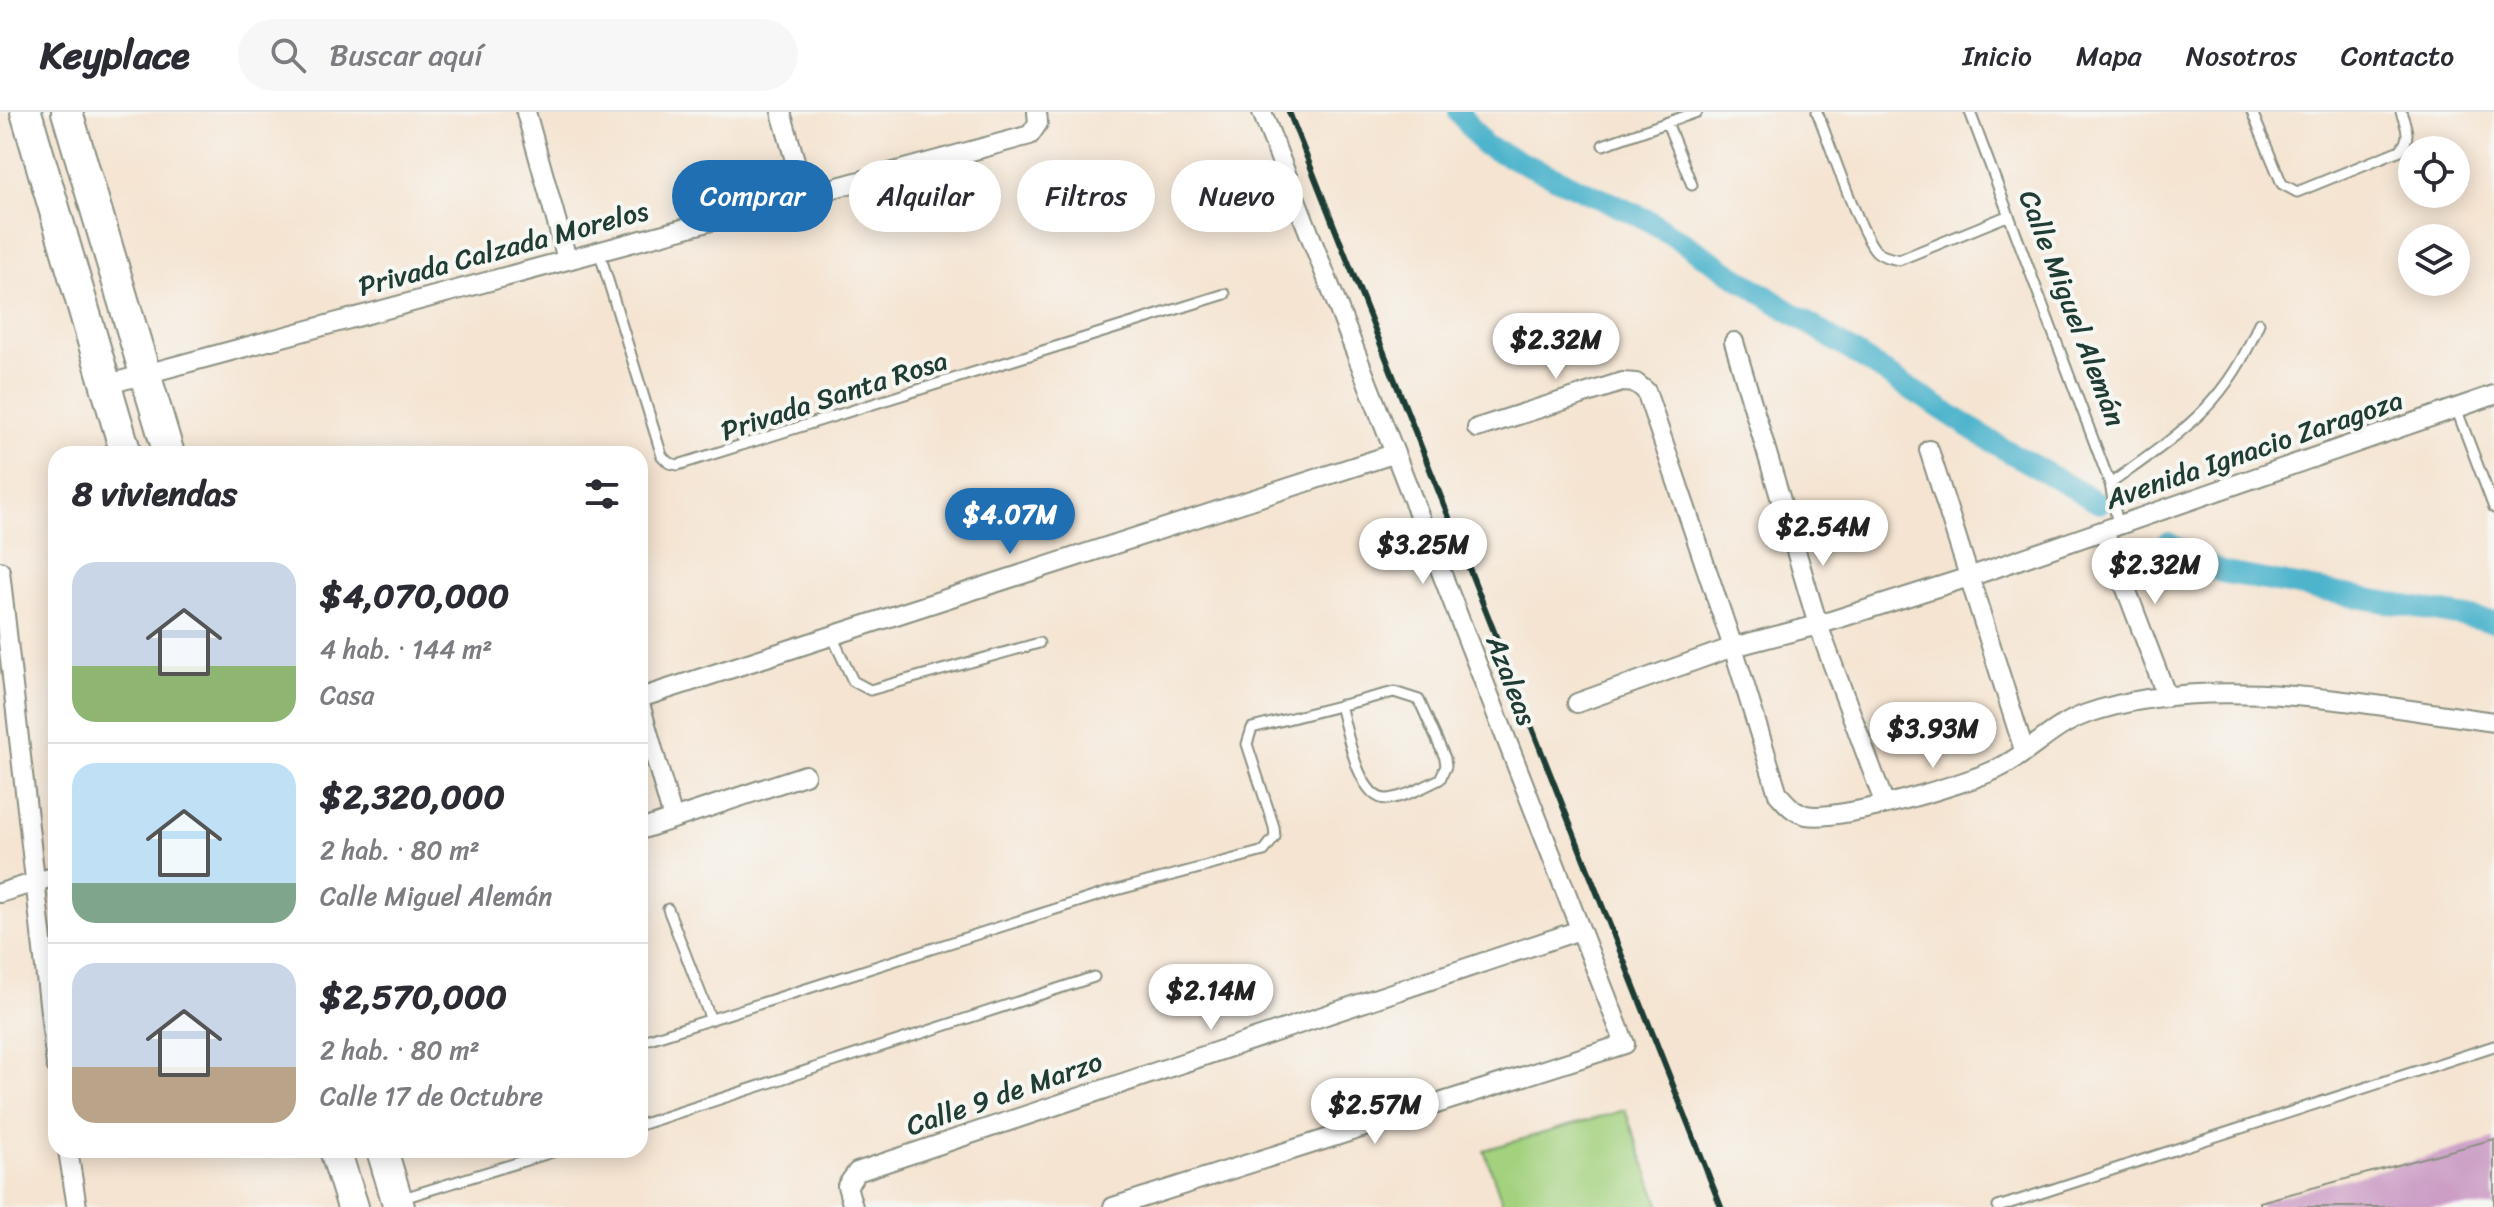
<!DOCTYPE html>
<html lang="es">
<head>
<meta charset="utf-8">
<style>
	:root { --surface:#fff; --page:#f7f7f7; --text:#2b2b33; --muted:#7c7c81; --line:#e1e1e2; --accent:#1f6fb2 }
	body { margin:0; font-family:Sriracha,sans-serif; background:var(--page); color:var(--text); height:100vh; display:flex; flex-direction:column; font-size:30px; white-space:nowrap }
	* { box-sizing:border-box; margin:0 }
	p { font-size:26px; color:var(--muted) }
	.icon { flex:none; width:44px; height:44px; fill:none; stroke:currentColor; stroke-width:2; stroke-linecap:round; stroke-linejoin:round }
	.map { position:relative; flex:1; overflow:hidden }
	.panel { position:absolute; left:48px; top:334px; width:600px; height:712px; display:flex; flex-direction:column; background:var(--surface); border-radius:24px; box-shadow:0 4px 20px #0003 }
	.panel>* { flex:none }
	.banner { position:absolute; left:672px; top:48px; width:760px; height:72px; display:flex; gap:16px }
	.buttons { position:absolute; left:2398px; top:24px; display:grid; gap:16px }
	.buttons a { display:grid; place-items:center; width:72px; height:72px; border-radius:50%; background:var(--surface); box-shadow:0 4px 20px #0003; font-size:40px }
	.price { position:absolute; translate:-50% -68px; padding:0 18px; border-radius:28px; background:#fff; color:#222; font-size:26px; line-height:52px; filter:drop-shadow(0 2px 4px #0008) }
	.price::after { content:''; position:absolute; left:50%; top:48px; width:24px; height:18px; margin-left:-12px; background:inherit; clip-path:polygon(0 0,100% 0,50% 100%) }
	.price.selected { background:var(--accent); color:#fff }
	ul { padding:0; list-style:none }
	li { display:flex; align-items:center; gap:24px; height:200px; padding:0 24px }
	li+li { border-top:2px solid var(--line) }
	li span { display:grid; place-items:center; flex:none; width:224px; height:160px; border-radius:24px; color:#555 }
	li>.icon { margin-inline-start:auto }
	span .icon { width:96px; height:96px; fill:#fffc; stroke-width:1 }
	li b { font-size:34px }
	h2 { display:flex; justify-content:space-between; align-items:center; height:96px; padding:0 24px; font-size:34px }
	.tag { padding:0 28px; border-radius:36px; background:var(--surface); box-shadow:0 4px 20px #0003; font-size:28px; line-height:72px }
	.tag.selected { background:var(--accent); color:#fff }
	header { display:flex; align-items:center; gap:48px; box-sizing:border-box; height:112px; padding:0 40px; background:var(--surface); border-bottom:2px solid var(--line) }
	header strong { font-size:38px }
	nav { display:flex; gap:44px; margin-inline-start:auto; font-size:28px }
	.search { width:560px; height:72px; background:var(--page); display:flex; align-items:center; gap:20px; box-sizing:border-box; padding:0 28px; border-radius:44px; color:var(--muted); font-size:30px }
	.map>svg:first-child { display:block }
	.green { fill:#a3d17e; stroke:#618759; stroke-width:2 }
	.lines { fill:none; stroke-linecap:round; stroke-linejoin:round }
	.canal { stroke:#4eb4cc; stroke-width:22 }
	.building { fill:#cc9ec6 }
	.lane-casing { stroke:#8a9082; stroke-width:13 }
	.street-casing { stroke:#8a9082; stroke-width:22 }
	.primary-casing { stroke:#8a9082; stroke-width:34 }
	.lane { stroke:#fff; stroke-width:9 }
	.street { stroke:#fff; stroke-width:18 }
	.primary { stroke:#fff; stroke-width:30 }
	.rail { stroke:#1f3d34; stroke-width:6 }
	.labels { text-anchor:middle; stroke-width:8; stroke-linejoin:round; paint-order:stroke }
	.street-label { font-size:28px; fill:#1f3d34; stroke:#f6f6f2 }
</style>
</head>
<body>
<header>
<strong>Keyplace</strong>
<div class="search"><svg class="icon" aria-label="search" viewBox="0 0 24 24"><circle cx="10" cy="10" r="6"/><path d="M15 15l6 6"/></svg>Buscar aquí</div>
<nav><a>Inicio</a><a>Mapa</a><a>Nosotros</a><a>Contacto</a></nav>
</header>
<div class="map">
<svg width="2494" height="1095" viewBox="0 0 2494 1095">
	<rect width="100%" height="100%" fill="#f6f6f2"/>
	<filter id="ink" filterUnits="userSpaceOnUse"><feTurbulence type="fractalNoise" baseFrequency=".0125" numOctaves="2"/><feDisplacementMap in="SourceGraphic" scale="16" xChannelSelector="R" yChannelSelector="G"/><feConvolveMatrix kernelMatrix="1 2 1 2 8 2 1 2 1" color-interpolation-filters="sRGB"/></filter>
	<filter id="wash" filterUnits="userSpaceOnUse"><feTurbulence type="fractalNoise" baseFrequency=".006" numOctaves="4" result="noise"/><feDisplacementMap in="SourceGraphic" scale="32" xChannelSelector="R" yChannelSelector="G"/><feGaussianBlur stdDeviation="1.8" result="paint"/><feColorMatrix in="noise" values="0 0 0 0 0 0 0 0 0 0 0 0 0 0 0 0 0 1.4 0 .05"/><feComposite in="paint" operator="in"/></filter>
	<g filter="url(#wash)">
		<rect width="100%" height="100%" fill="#f5e4d1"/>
		<path class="green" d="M 1625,998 L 1660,1095 L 1504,1095 L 1484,1038 Z"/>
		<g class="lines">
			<path class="canal" d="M 1459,0 L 1484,33 L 1648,108 L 1999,334 L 2099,391
				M 2168,431 L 2221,460 L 2494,510"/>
		</g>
		<g id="blocks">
			<path class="building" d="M 2494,1027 L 2494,1095 L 2260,1095 L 2260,1090 Z"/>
		</g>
	</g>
	<g filter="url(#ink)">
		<use href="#blocks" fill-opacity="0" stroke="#8a9082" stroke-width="2"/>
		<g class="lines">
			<g class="lane-casing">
				<path id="lane" d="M 1817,0 C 1829,29 1859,120 1876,139 C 1882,145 1891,146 1899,148 L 2007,104
					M 1970,0 L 2110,372 L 2118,414
					M 2252,0 L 2282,72 L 2297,80 L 2400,38 C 2412,25 2406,15 2401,0
					M 1667,11 L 1692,73
					M 1603,33 L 1697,0
					M 599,139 L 662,344 L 669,351 L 678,353 L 1225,182
					M 2456,296 L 2494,396
					M 2110,372 C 2179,322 2226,294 2259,211
					M 832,524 L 853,569 L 870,578 L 1039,531
					M 668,797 L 711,908
					M 640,930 L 1109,780 L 1264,739 L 1275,725 L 1274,715 L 1247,632 L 1252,616 L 1394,580 L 1419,588 L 1445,646 L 1446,654 L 1440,667 C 1424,675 1405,685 1388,687 C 1358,689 1347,617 1340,593
					M 640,1013 L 1094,865
					M 400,1087 L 559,1038
					M 1998,1095 L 2494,934"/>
			</g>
			<g class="street-casing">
				<path id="street" d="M 526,0 L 567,147
					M 781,0 L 805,83
					M 1734,230 L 1818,513 L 1884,690
					M 105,273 L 1030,23 L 1038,11 L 1037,0
					M 1477,316 L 1622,270 L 1636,271 L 1646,279 L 1733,535 L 1778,682 C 1787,692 1793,700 1806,703 C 1838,710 1967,672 1999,656 C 2030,641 2052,614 2086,602 C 2206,559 2370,593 2494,610
					M 1929,338 L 2024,638
					M 2104,419 L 2167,585
					M 0,459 L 56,953
					M 640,586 L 1393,342
					M 1577,591 L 1733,535 L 1818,513 L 1969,465 L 2494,283
					M 640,592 L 673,707
					M 640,718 L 805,663
					M 0,781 L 56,764
					M 68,1038 L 77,1095
					M 853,1095 L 847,1074 L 857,1060 L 1580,818
					M 1113,1095 L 1625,932 L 1262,0"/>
			</g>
			<g class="primary-casing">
				<path id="primary" d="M 26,0 L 126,342
					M 67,0 L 169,342
					M 335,1038 L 353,1095
					M 382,1038 L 399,1095"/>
			</g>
			<use href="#lane" class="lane"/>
			<use href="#street" class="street"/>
			<use href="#primary" class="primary"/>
			<path class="rail" d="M 1289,0 L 1721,1095"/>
		</g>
	</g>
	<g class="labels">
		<g class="street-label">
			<text transform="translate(503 136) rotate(-15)" y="10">Privada Calzada Morelos</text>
			<text transform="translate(2073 196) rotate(69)" y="10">Calle Miguel Alemán</text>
			<text transform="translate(834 283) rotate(-18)" y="10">Privada Santa Rosa</text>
			<text transform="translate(2254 337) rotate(-19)" y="10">Avenida Ignacio Zaragoza</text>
			<text transform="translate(1512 568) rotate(69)" y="10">Azaleas</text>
			<text transform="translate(1004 981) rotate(-19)" y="10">Calle 9 de Marzo</text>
		</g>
	</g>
</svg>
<div class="buttons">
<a><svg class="icon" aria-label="locate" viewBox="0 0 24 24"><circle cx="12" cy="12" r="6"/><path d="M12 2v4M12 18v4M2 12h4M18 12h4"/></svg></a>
<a><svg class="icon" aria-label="layers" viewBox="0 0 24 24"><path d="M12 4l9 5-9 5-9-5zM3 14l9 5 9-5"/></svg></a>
</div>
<b class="price" style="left:1556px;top:269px">$2.32M</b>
<b class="price selected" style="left:1010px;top:444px">$4.07M</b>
<b class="price" style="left:1823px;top:456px">$2.54M</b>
<b class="price" style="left:1423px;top:474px">$3.25M</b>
<b class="price" style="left:2155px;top:494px">$2.32M</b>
<b class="price" style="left:1933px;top:658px">$3.93M</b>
<b class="price" style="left:1211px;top:920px">$2.14M</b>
<b class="price" style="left:1375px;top:1034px">$2.57M</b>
<div class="banner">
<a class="tag selected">Comprar</a>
<a class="tag">Alquilar</a>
<a class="tag">Filtros</a>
<a class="tag">Nuevo</a>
</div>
<section class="panel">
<h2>8 viviendas<svg class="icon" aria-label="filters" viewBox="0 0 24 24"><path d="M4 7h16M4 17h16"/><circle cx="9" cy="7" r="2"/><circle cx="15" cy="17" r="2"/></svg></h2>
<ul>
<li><span style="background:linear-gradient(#c9d6e8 65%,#8fb573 0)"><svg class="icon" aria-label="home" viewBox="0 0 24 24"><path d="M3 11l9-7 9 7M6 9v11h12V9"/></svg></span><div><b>$4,070,000</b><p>4 hab. · 144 m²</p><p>Casa</p></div></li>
<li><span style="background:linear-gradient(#bfe0f5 75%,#7fa58c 0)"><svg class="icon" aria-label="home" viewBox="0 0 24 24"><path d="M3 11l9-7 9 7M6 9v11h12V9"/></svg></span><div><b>$2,320,000</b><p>2 hab. · 80 m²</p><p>Calle Miguel Alemán</p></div></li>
<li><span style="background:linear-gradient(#c9d6e8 65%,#b9a48a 0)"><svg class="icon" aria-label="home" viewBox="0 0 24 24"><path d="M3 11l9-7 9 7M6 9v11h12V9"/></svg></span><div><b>$2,570,000</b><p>2 hab. · 80 m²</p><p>Calle 17 de Octubre</p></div></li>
</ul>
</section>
</div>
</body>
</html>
